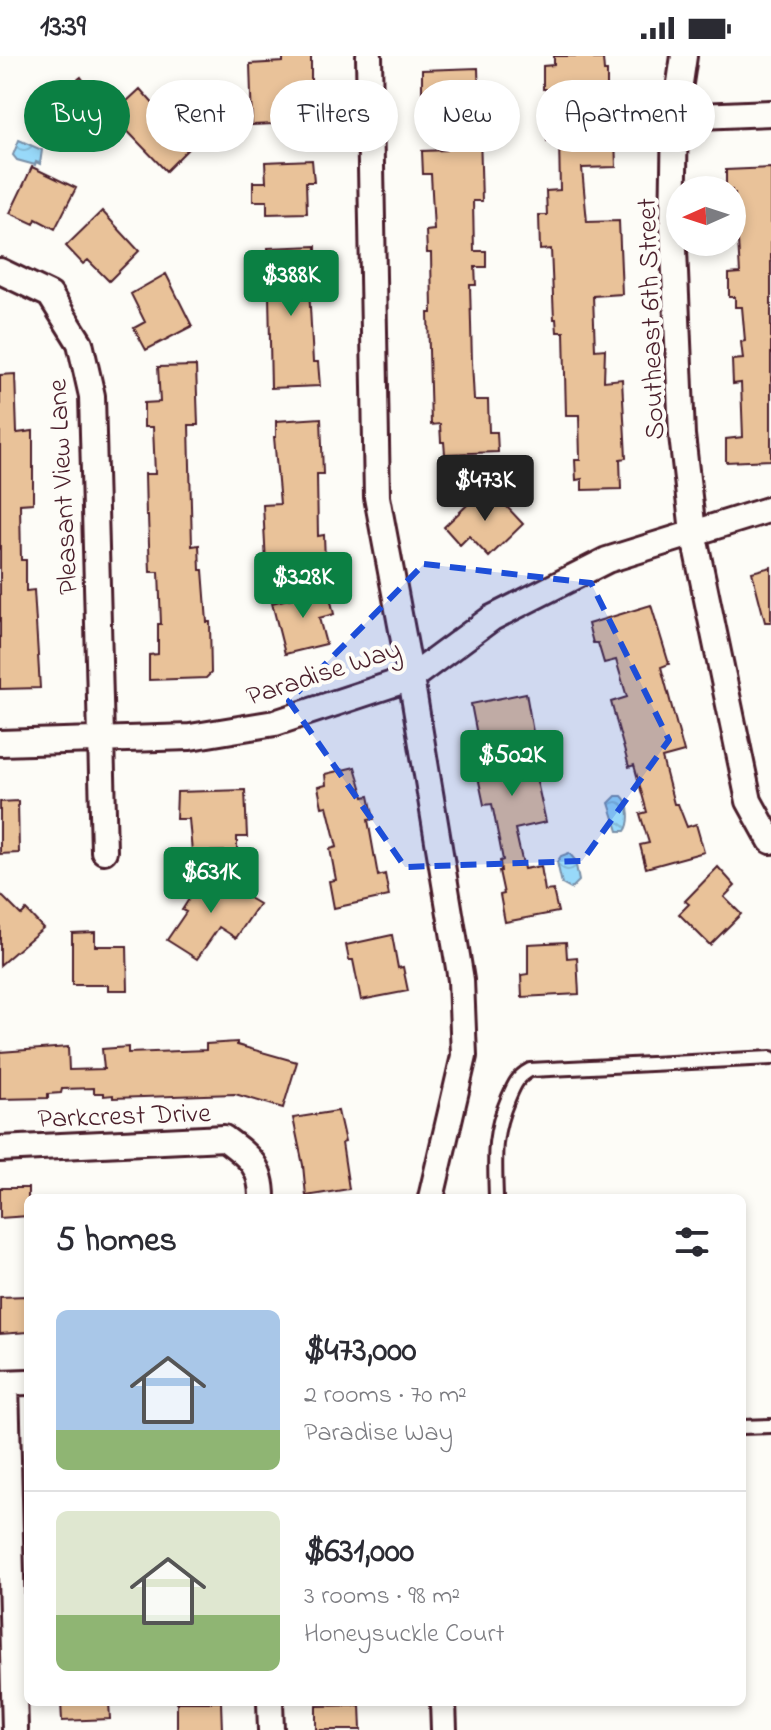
<!DOCTYPE html>
<html lang="en">
<head>
<meta charset="utf-8">
<style>
	:root { --surface:#fff; --page:#f7f7f7; --text:#2b2b33; --muted:#7c7c81; --line:#e1e1e2; --accent:#0b8043 }
	body { margin:0; font-family:"Indie Flower",sans-serif; background:var(--page); color:var(--text); height:100vh; display:flex; flex-direction:column; font-size:30px; white-space:nowrap }
	* { box-sizing:border-box; margin:0 }
	p { font-size:26px; color:var(--muted) }
	.icon { flex:none; width:44px; height:44px; fill:none; stroke:currentColor; stroke-width:2; stroke-linecap:round; stroke-linejoin:round }
	.map { position:relative; flex:1; overflow:hidden }
	.side { position:absolute; left:24px; top:1138px; width:722px; height:512px; display:flex; flex-direction:column; background:var(--surface); border-radius:12px; box-shadow:0 4px 12px #0003 }
	.side>* { flex:none }
	.guide { position:absolute; left:24px; top:24px; width:724px; height:72px; display:flex; gap:16px }
	.needle { width:52px; rotate:267deg }
	.fabs { position:absolute; left:666px; top:120px; display:grid; gap:16px }
	.fabs a { display:grid; place-items:center; width:80px; height:80px; border-radius:50%; background:var(--surface); box-shadow:0 4px 12px #0003; font-size:40px }
	.price { position:absolute; translate:-50% -68px; padding:0 18px; border-radius:8px; background:var(--accent); color:#fff; font-size:26px; line-height:52px; filter:drop-shadow(0 2px 4px #0008) }
	.price::after { content:''; position:absolute; left:50%; top:48px; width:24px; height:18px; margin-left:-12px; background:inherit; clip-path:polygon(0 0,100% 0,50% 100%) }
	.price.on { background:#222; color:#fff }
	ul { padding:0; list-style:none }
	li { display:flex; align-items:center; gap:24px; height:200px; padding:0 32px }
	li+li { border-top:2px solid var(--line) }
	li span { display:grid; place-items:center; flex:none; width:224px; height:160px; border-radius:12px; color:#555 }
	li>.icon { margin-inline-start:auto }
	span .icon { width:96px; height:96px; fill:#fffc; stroke-width:1 }
	li b { font-size:34px }
	h2 { display:flex; justify-content:space-between; align-items:center; height:96px; padding:0 32px; font-size:34px }
	.tag { padding:0 28px; border-radius:36px; background:var(--surface); box-shadow:0 4px 12px #0003; font-size:28px; line-height:72px }
	.tag.on { background:var(--accent); color:#fff }
	.status { display:flex; justify-content:space-between; align-items:center; height:56px; padding:0 40px; background:var(--surface); direction:ltr }
	.status svg { height:22px; fill:currentColor }
	.map>svg:first-child { display:block }
	.water { fill:url(#water-waves); stroke:#798fa7; stroke-width:2 }
	.building { fill:#e9c299; stroke:#4a1f2b; stroke-width:2 }
	.lines { fill:none; stroke-linecap:round; stroke-linejoin:round }
	.service-casing { stroke:#4a1f2b; stroke-width:18 }
	.minor-casing { stroke:#4a1f2b; stroke-width:30 }
	.service { stroke:#fdfcf7; stroke-width:12 }
	.minor { stroke:#fdfcf7; stroke-width:24 }
	.marked { fill:#1d4ed8; fill-opacity:0.2; stroke:#1d4ed8; stroke-width:6; stroke-dasharray:16 10; stroke-linejoin:round }
	.labels { text-anchor:middle; stroke-width:8; stroke-linejoin:round; paint-order:stroke }
	.street-label { font-size:28px; fill:#4a1f2b; stroke:#fdfcf7 }
</style>
</head>
<body>
<div class="status"><b>13:39</b><svg viewBox="0 0 49 12"><path d="M0 12V9h3v3zM5 12V6h3v6zM10 12V3h3v9zM15 12V0h3v12zM26 1h20v11H26zM47 4h2v5h-2z"/></svg></div>
<div class="map">
<svg width="771" height="1674" viewBox="0 0 771 1674">
	<defs>
		<pattern id="water-waves" width="16" height="10" patternUnits="userSpaceOnUse" patternTransform="scale(2)"><rect width="16" height="10" fill="#98d9f9"/><path d="M0 5q4-4 8 0t8 0" fill="none" stroke="#84bad6"/></pattern>
	</defs>
	<rect width="100%" height="100%" fill="#fdfcf7"/>
	<filter id="ink" filterUnits="userSpaceOnUse"><feTurbulence type="fractalNoise" baseFrequency=".0125" numOctaves="2"/><feDisplacementMap in="SourceGraphic" scale="16" xChannelSelector="R" yChannelSelector="G"/><feConvolveMatrix kernelMatrix="1 2 1 2 8 2 1 2 1" color-interpolation-filters="sRGB"/></filter>
	<g filter="url(#ink)">
		<path class="water" d="M 19,84 L 42,94 L 40,108 L 36,106 L 35,109 L 17,104 L 13,99 Z
			M 616,740 L 622,740 C 630,747 631,767 625,775 L 618,775 L 609,747 Z
			M 569,797 L 575,804 L 579,825 L 571,833 L 562,828 L 557,806 L 561,800 Z"/>
		<path class="building" d="M 283,0 L 311,0 L 311,33 L 296,34 L 297,67 L 252,69 L 250,8 L 283,6 Z
			M 554,0 L 593,0 L 594,3 L 603,3 L 604,15 L 607,15 L 607,31 L 599,31 L 600,81 L 615,80 L 616,111 L 582,112 L 587,166 L 619,165 L 622,238 L 593,240 L 595,294 L 605,293 L 604,325 L 622,323 L 626,402 L 620,403 L 621,433 L 582,434 L 582,423 L 576,424 L 575,404 L 580,404 L 579,359 L 566,359 L 564,276 L 557,276 L 556,263 L 554,263 L 551,193 L 540,194 L 539,159 L 547,159 L 546,135 L 560,134 L 559,84 L 547,85 L 546,33 L 543,33 L 543,10 L 554,9 Z
			M 478,12 L 482,145 L 473,145 L 474,195 L 486,195 L 486,211 L 475,211 L 476,229 L 470,229 L 472,306 L 474,344 L 488,344 L 489,376 L 497,376 L 498,396 L 445,398 L 444,386 L 441,386 L 440,368 L 431,369 L 428,257 L 432,257 L 431,197 L 427,197 L 426,175 L 434,174 L 431,118 L 423,118 L 422,95 L 446,94 L 443,36 L 422,36 L 422,14 Z
			M 81,21 L 94,39 L 75,53 L 62,36 Z
			M 140,33 L 156,51 L 160,47 L 185,74 L 181,78 L 192,89 L 166,115 L 112,59 Z
			M 312,104 L 314,126 L 306,126 L 307,157 L 267,158 L 267,145 L 253,145 L 253,126 L 266,126 L 265,106 Z
			M 32,111 L 76,132 L 55,173 L 36,163 L 34,168 L 10,157 Z
			M 771,112 L 771,404 L 726,406 L 726,383 L 743,381 L 741,327 L 733,328 L 732,304 L 743,303 L 741,286 L 745,285 L 742,251 L 735,251 L 735,241 L 729,241 L 729,218 L 740,217 L 735,137 L 732,137 L 732,134 L 726,134 L 726,114 Z
			M 102,155 L 139,195 L 109,225 L 88,204 L 83,208 L 66,190 Z
			M 316,190 L 316,213 L 308,214 L 313,306 L 318,306 L 320,330 L 271,332 L 268,192 Z
			M 166,218 L 192,270 L 146,294 L 134,272 L 145,266 L 131,238 Z
			M 196,310 L 198,369 L 189,369 L 192,490 L 199,489 L 200,514 L 203,514 L 207,566 L 210,566 L 211,617 L 206,622 L 149,624 L 149,599 L 158,598 L 158,568 L 161,568 L 159,516 L 150,516 L 148,460 L 146,460 L 145,418 L 155,418 L 153,371 L 144,371 L 144,347 L 160,346 L 158,311 Z
			M 15,318 L 17,377 L 33,375 L 33,447 L 20,448 L 21,504 L 26,504 L 26,535 L 34,534 L 40,632 L 0,633 L 0,319 Z
			M 321,362 L 323,418 L 317,418 L 318,480 L 324,479 L 325,505 L 266,508 L 263,449 L 280,448 L 274,381 L 276,381 L 276,365 Z
			M 482,435 L 486,439 L 493,436 L 523,468 L 489,501 L 469,480 L 460,489 L 444,471 Z
			M 771,511 L 771,566 L 765,566 L 752,516 Z
			M 328,533 L 334,558 L 319,562 L 326,588 L 285,598 L 272,547 Z
			M 651,549 L 669,608 L 661,611 L 684,696 L 662,702 L 674,748 L 678,748 L 687,771 L 696,768 L 704,796 L 646,812 L 640,789 L 649,787 L 640,758 L 647,756 L 634,709 L 629,711 L 611,646 L 627,641 L 616,604 L 604,607 L 598,587 L 593,587 L 588,568 Z
			M 526,637 L 536,693 L 530,694 L 546,766 L 515,773 L 524,813 L 541,810 L 545,835 L 553,834 L 558,856 L 505,866 L 500,839 L 504,838 L 499,815 L 501,815 L 500,805 L 503,804 L 492,748 L 484,749 L 473,697 L 470,680 L 477,679 L 471,648 Z
			M 355,711 L 364,741 L 369,740 L 374,763 L 368,764 L 378,820 L 385,818 L 389,840 L 334,852 L 329,825 L 336,824 L 330,793 L 337,791 L 327,750 L 322,751 L 318,731 L 326,729 L 325,718 Z
			M 245,734 L 247,781 L 237,781 L 237,795 L 192,796 L 189,763 L 176,763 L 177,736 Z
			M 18,745 L 19,797 L 0,798 L 0,746 Z
			M 718,811 L 735,830 L 724,841 L 741,858 L 710,889 L 679,858 L 689,848 L 685,845 Z
			M 206,816 L 259,848 L 236,882 L 219,871 L 197,903 L 167,884 L 186,856 L 182,854 Z
			M 0,838 L 21,859 L 26,854 L 43,872 L 0,909 Z
			M 95,876 L 95,890 L 127,890 L 128,934 L 108,934 L 108,929 L 72,929 L 72,877 Z
			M 392,879 L 398,912 L 403,911 L 408,935 L 361,944 L 353,904 L 349,904 L 346,889 Z
			M 566,886 L 567,902 L 577,901 L 579,938 L 522,941 L 521,919 L 528,918 L 528,888 Z
			M 237,986 L 237,989 L 297,1006 L 283,1052 L 235,1038 L 113,1042 L 113,1039 L 104,1040 L 104,1037 L 94,1037 L 94,1032 L 62,1033 L 61,1037 L 48,1038 L 48,1042 L 0,1043 L 0,996 L 68,991 L 69,1014 L 104,1013 L 102,993 L 128,991 L 128,997 L 206,994 L 206,988 Z
			M 338,1055 L 345,1086 L 342,1087 L 349,1133 L 306,1140 L 303,1109 L 293,1062 Z
			M 0,1132 L 28,1132 L 28,1160 L 0,1162 Z
			M 27,1240 L 28,1276 L 0,1278 L 0,1241 Z
			M 61,1646 L 109,1646 L 110,1663 L 62,1665 Z
			M 177,1646 L 221,1646 L 222,1674 L 177,1674 Z
			M 360,1649 L 361,1674 L 316,1674 L 316,1650 Z"/>
		<g class="lines">
			<g class="service-casing">
				<path id="service" d="M 496,1142 C 495,1102 492,1080 508,1043 C 514,1029 517,1021 530,1014 L 771,1002
					M 742,1371 L 771,1370"/>
			</g>
			<g class="minor-casing">
				<path id="minor" d="M 369,0 L 377,441 L 411,622 L 461,924 L 464,1000 L 431,1142
					M 684,0 L 675,61 L 673,170 L 682,379 L 693,476 L 749,745 L 771,785
					M 675,61 L 771,57
					M 0,215 L 50,239 L 80,287 L 92,340 L 104,795
					M 0,687 L 190,681 L 275,667 L 411,622 L 492,562 L 607,504 L 771,453
					M 0,1093 L 224,1082 C 248,1100 262,1109 262,1142
					M 0,1327 L 28,1326
					M 6,1327 L 15,1674
					M 270,1646 L 271,1674
					M 443,1646 L 444,1674"/>
			</g>
			<use href="#service" class="service"/>
			<use href="#minor" class="minor"/>
		</g>
	</g>
	<path class="marked" d="M 424,508 L 591,527 L 669,684 L 582,805 L 405,811 L 289,645 Z"/>
	<g class="labels">
		<g class="street-label">
			<text transform="translate(649 263) rotate(-92)" y="10">Southeast 6th Street</text>
			<text transform="translate(61 431) rotate(-93)" y="10">Pleasant View Lane</text>
			<text transform="translate(323 615) rotate(-18)" y="10">Paradise Way</text>
			<text transform="translate(124 1058) rotate(-2)" y="10">Parkcrest Drive</text>
		</g>
	</g>
</svg>
<div class="fabs">
<a><svg class="needle" viewBox="-14 -14 28 28"><path d="M0-13l5 13h-10z" fill="#e53935"/><path d="M0 13l5-13h-10z" fill="#7c7c81"/></svg></a>
</div>
<b class="price" style="left:291px;top:262px">$388K</b>
<b class="price on" style="left:485px;top:467px">$473K</b>
<b class="price" style="left:303px;top:564px">$328K</b>
<b class="price" style="left:512px;top:742px">$502K</b>
<b class="price" style="left:211px;top:859px">$631K</b>
<div class="guide">
<a class="tag on">Buy</a>
<a class="tag">Rent</a>
<a class="tag">Filters</a>
<a class="tag">New</a>
<a class="tag">Apartment</a>
</div>
<section class="side">
<h2>5 homes<svg class="icon" aria-label="filters" viewBox="0 0 24 24"><path d="M4 7h16M4 17h16"/><circle cx="9" cy="7" r="2"/><circle cx="15" cy="17" r="2"/></svg></h2>
<ul>
<li><span style="background:linear-gradient(#a9c7e8 75%,#8fb573 0)"><svg class="icon" aria-label="home" viewBox="0 0 24 24"><path d="M3 11l9-7 9 7M6 9v11h12V9"/></svg></span><div><b>$473,000</b><p>2 rooms · 70 m²</p><p>Paradise Way</p></div></li>
<li><span style="background:linear-gradient(#dfe7d0 65%,#8fb573 0)"><svg class="icon" aria-label="home" viewBox="0 0 24 24"><path d="M3 11l9-7 9 7M6 9v11h12V9"/></svg></span><div><b>$631,000</b><p>3 rooms · 98 m²</p><p>Honeysuckle Court</p></div></li>
</ul>
</section>
</div>
</body>
</html>
